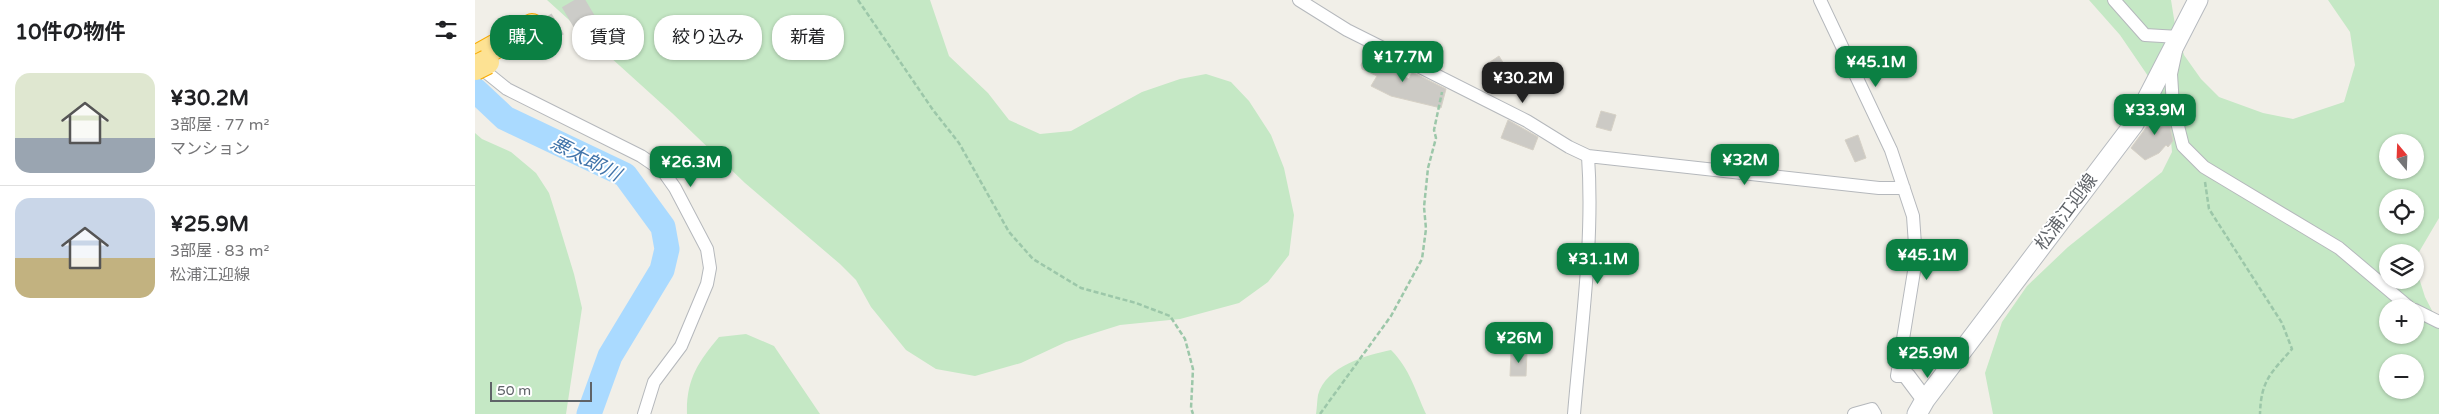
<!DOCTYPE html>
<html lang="ja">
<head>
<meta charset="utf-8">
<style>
	:root { --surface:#fff; --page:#f6f6f6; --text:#202124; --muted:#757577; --line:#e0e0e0; --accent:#0b8043 }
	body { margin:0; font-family:"Varela Round","Noto Sans JP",sans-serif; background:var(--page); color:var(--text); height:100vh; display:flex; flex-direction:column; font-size:19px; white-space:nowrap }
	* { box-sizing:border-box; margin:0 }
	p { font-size:16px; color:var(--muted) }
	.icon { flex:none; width:28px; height:28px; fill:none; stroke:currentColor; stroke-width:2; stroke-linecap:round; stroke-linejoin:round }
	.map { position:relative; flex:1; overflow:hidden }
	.panel { display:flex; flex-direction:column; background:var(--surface); width:475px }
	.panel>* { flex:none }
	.top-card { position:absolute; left:15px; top:15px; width:475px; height:45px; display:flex; gap:10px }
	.needle { width:32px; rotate:341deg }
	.fabs { position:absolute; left:1904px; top:134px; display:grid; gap:10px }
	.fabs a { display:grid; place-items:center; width:45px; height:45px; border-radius:50%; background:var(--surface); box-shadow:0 1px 4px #0004; font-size:25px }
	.scale { position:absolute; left:15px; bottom:12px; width:102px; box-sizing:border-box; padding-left:5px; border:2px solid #5f6368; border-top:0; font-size:14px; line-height:18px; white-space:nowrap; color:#5f6368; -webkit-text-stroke:4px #fff; paint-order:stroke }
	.price { position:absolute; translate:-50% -42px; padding:0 11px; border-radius:10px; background:var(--accent); color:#fff; font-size:16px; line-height:32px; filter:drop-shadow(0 1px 2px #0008) }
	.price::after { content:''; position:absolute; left:50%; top:30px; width:15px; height:11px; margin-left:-8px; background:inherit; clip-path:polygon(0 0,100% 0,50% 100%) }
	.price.on { background:#222; color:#fff }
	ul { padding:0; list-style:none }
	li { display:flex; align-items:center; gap:15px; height:125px; padding:0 15px }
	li+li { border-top:1px solid var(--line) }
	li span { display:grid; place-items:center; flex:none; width:140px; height:100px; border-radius:15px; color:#555 }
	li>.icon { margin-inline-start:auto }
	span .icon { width:60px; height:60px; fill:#fffc; stroke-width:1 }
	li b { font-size:21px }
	h2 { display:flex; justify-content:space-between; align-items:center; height:60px; padding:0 15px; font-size:21px }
	.chip { padding:0 18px; border-radius:20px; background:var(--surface); box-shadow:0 1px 4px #0004; font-size:18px; line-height:45px }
	.chip.on { background:var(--accent); color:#fff }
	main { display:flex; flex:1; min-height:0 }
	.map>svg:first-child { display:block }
	.green { fill:#c5e8c5; fill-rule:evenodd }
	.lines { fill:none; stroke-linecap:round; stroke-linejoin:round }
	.river { stroke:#aadaff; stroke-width:25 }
	.building { fill:#cccac5; stroke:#d6d1c6 }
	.motorway-tunnel { stroke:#ccccc8; stroke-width:24; stroke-dasharray:24 12; stroke-linecap:butt }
	.minor-casing { stroke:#b5b8bc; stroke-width:14 }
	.tertiary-casing { stroke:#b5b8bc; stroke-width:18 }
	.secondary-casing { stroke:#b6babf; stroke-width:21 }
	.motorway-casing { stroke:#f9ab00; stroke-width:26 }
	.path { stroke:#9cc7a9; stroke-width:2.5; stroke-dasharray:5 2.5; stroke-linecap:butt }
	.minor { stroke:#fff; stroke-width:12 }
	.tertiary { stroke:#fff; stroke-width:16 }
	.secondary { stroke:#fff; stroke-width:19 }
	.motorway { stroke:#fde293; stroke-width:24 }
	.motorway-bridge-casing { stroke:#f9ab00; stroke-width:26; stroke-linecap:butt }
	.motorway-bridge { stroke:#fde293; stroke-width:24 }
	.labels { text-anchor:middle; stroke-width:4; stroke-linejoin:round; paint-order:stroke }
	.street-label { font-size:18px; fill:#5f6368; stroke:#fff }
	.water-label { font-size:19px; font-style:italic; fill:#4174aa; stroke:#fff }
</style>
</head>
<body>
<main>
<section class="panel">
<h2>10件の物件<svg class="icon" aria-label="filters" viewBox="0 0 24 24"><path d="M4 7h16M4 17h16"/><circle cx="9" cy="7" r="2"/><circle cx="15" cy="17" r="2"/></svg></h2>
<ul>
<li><span style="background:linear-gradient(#dfe7d0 65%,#9aa5b1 0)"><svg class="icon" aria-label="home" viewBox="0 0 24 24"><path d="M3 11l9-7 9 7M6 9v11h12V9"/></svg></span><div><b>¥30.2M</b><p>3部屋 · 77 m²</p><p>マンション</p></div></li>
<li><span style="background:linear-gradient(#c9d6e8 60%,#c2b280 0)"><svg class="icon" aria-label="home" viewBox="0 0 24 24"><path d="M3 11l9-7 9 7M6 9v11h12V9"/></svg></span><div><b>¥25.9M</b><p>3部屋 · 83 m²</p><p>松浦江迎線</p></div></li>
</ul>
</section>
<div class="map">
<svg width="1964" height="414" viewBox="0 0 1964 414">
	<rect width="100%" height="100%" fill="#f1efe8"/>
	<path class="green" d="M 72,0 L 455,0 L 474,56 L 513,93 L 534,120 L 565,134 L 596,131 L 667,92 L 705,79 L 731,74 L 756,82 L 774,101 L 796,135 L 809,168 L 819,215 L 814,255 L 793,282 L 764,303 L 705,319 L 645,325 L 591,342 L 546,363 L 500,376 L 461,369 L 431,350 L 396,307 L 381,280 L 365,264 L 270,183 L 197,113 Z
		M 1614,0 L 1696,0 L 1700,25 L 1709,55 L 1726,79 L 1744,97 L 1788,113 L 1818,119 L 1869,102 L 1880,65 L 1875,32 L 1853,0 L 1964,0 L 1964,218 L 1944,252 L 1944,278 L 1950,297 L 1964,324 L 1964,414 L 1518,414 L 1510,373 L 1527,322 L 1552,286 L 1593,247 L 1687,172 L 1697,152 L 1695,129 L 1686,95 L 1645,35 ZM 1912,142 L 1940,142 L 1940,170 L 1912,170 ZM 1912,198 L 1940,198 L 1940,225 L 1912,225 ZM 1912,252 L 1940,252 L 1940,280 L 1912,280 ZM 1912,308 L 1940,308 L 1940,335 L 1912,335 ZM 1912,362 L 1940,362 L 1940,390 L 1912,390 Z
		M 0,133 L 7,139 L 36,152 L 61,173 L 74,193 L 81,215 L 99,274 L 107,308 L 91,414 L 0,414 Z
		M 271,334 L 299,346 L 345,414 L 212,414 C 211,380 223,362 244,337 Z
		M 916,350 C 935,369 940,390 951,414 L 841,414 C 842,408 842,401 843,395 C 851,366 892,355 916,350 Z"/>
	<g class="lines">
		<path class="river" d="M 0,90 L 30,118 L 150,175 L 188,227 L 192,249 L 187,270 L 135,356 L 114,414"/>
	</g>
	<path class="building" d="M 893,50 L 916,64 L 914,69 L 934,79 L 937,72 L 971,89 L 966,108 L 916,96 L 896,86 L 902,76 L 887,69 L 886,65 Z
		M 1024,56 L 1032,69 L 1017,79 L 1009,66 Z
		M 1690,102 L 1698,141 L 1693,147 L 1691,145 L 1684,153 L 1670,160 L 1656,148 Z
		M 1126,111 L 1141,115 L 1136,131 L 1121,127 Z
		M 1033,120 L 1063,137 L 1058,150 L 1026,138 Z
		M 1383,135 L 1391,158 L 1380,162 L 1370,140 Z
		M 1036,352 L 1052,352 L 1051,376 L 1035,376 Z"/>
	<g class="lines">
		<path class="motorway-tunnel" d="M 62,36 L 123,0"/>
		<g class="minor-casing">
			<path id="minor" d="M 824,0 L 872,30 L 908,48 L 917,55 L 941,65 L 1052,121 L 1094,147 L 1113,156 L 1404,188 L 1429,188
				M 1345,0 L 1416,150 L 1438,216 L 1441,259 L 1422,376 L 1432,376
				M 1639,0 L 1670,35 L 1704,37 L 1696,74 L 1698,106 L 1708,146 L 1729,167 L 1864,248 L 1935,308
				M 1,64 L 32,89 L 166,156 L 188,171 L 200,188 L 232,249 L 235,268 L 232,284 L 206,346 L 179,382 L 169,414
				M 1940,310 L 1964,322
				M 1099,414 C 1106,329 1119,241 1113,156
				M 1379,414 L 1397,409 L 1400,414"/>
		</g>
		<g class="tertiary-casing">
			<path id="tertiary" d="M 1432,376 L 1450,400"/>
		</g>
		<g class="secondary-casing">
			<path id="secondary" d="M 1442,414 L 1450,400 L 1659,124 L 1723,0"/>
		</g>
		<g class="motorway-casing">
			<path id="motorway" d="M 0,58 L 57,26"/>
		</g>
		<path class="path" d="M 383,0 L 458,110 L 484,143 L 534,232 L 558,259 L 606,288 L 661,303 L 695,316 L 710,339 L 718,369 L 716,408 L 718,414
			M 1730,182 L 1734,209 L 1807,323 L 1817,349 C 1796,373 1786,380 1785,414
			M 845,414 L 916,316 L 947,259 L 951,229 L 949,207 L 953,168 L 961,138 L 959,130 L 967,92"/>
		<use href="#minor" class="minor"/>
		<use href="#tertiary" class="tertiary"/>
		<use href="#secondary" class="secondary"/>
		<use href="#motorway" class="motorway"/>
		<g class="motorway-bridge-casing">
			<path id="motorway-bridge" d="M 0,68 L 12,62"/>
		</g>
		<use href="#motorway-bridge" class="motorway-bridge"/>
	</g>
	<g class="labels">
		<g class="street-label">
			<text transform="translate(1591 212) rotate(-53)" y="6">松浦江迎線</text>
		</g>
		<g class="water-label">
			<text transform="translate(111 158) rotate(27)" y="7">悪太郎川</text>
		</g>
	</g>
</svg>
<div class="fabs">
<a><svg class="needle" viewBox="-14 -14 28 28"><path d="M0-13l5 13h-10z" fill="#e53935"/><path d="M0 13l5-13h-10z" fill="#757577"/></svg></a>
<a><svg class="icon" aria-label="locate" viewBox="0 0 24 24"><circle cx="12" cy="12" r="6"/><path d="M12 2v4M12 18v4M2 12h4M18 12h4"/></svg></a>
<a><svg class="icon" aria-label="layers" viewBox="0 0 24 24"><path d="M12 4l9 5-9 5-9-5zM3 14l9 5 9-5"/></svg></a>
<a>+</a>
<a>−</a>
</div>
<div class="scale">50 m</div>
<b class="price" style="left:928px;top:83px">¥17.7M</b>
<b class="price" style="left:1401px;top:88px">¥45.1M</b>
<b class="price on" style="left:1048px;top:104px">¥30.2M</b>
<b class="price" style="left:1680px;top:136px">¥33.9M</b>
<b class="price" style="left:1270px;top:186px">¥32M</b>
<b class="price" style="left:216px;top:188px">¥26.3M</b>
<b class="price" style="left:1452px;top:281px">¥45.1M</b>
<b class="price" style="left:1123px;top:285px">¥31.1M</b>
<b class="price" style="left:1044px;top:364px">¥26M</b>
<b class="price" style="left:1453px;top:379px">¥25.9M</b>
<div class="top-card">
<a class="chip on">購入</a>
<a class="chip">賃貸</a>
<a class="chip">絞り込み</a>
<a class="chip">新着</a>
</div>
</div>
</main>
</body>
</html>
